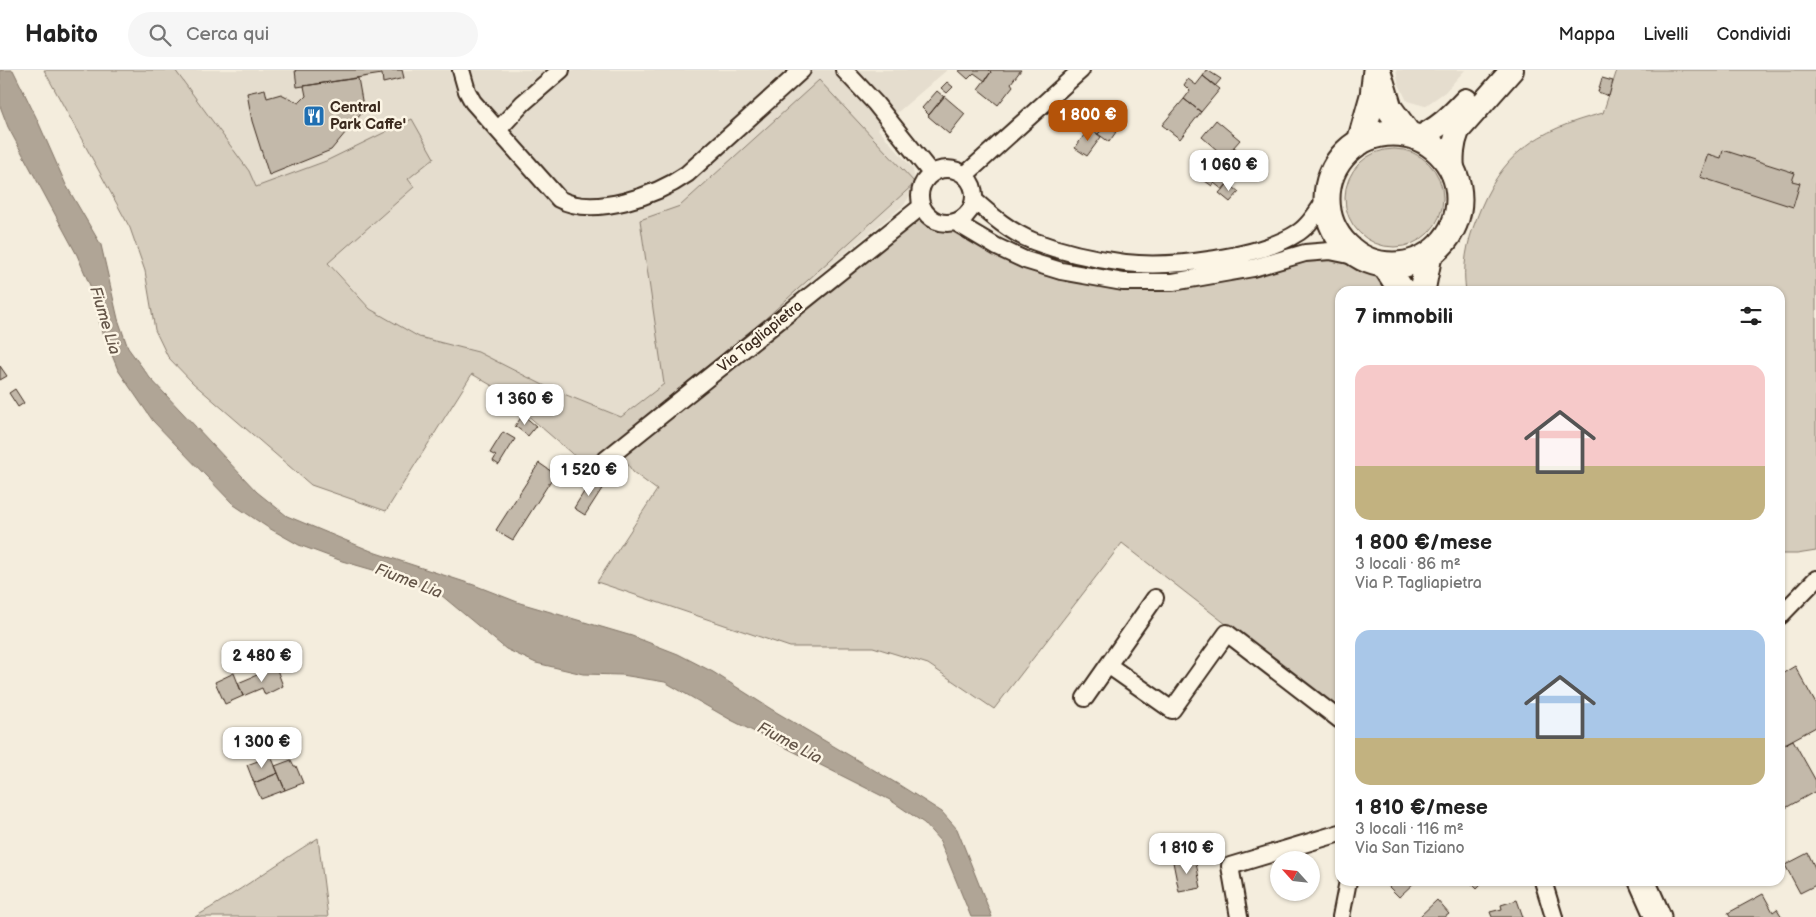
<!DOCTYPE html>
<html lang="it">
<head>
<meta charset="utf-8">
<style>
	:root { --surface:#fff; --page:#f6f6f6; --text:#222; --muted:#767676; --line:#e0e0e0; --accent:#b45309 }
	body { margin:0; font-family:"Balsamiq Sans",sans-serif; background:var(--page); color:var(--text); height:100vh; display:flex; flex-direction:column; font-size:19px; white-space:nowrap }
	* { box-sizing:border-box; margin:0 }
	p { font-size:16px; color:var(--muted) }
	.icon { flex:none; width:28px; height:28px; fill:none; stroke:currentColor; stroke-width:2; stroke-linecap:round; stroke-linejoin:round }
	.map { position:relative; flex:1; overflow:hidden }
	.side { position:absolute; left:1335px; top:216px; width:450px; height:600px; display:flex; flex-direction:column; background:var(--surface); border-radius:15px; box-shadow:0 1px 4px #0004 }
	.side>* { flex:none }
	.needle { width:32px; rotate:297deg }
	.tools { position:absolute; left:1270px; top:781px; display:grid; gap:10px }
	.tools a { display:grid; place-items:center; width:50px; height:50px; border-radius:50%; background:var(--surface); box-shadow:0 1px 4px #0004; font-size:25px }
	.price { position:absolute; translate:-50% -42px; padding:0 11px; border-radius:10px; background:#fff; color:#222; font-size:16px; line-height:32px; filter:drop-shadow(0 1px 2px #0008) }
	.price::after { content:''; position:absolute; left:50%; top:30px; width:15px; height:11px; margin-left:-8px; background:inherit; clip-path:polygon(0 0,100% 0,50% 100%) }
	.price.active { background:var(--accent); color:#fff }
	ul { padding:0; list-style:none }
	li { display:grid; align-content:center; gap:10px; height:265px; padding:0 20px }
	li span { display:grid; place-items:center; height:155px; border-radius:15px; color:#555 }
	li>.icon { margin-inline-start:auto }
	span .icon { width:90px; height:90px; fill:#fffc; stroke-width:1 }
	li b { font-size:21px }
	h2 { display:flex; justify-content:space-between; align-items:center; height:60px; padding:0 20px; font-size:21px }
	header { display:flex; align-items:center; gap:30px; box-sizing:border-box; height:70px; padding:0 25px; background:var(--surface); border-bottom:1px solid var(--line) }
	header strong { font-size:24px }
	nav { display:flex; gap:28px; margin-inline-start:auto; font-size:18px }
	.search { width:350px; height:45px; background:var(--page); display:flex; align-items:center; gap:12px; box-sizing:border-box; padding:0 18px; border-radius:28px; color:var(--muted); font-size:19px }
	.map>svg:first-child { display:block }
	.built { fill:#e5ddce }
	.green { fill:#d6cdbd; stroke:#887c6e }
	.water { fill:#b0a596; stroke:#817466 }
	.building { fill:#c3b9aa; stroke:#3b2a1e }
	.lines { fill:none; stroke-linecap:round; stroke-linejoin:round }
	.street-casing { stroke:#3b2a1e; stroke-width:20 }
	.secondary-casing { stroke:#3b2a1e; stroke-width:26 }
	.primary-casing { stroke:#3b2a1e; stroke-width:29 }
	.street { stroke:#fcf5e5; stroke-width:16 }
	.secondary { stroke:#fcf5e5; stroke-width:22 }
	.primary { stroke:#fcf5e5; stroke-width:25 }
	.labels { text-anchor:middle; stroke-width:5; stroke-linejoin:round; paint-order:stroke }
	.poi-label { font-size:15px; font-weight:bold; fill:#3b2a1e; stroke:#fcf5e5; text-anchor:start }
	.street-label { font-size:15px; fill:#3b2a1e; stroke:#fcf5e5 }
	.water-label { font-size:16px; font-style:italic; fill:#645548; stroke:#fcf5e5 }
</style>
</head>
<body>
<header>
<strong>Habito</strong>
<div class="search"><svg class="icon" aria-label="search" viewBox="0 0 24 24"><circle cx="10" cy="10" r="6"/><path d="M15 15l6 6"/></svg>Cerca qui</div>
<nav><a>Mappa</a><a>Livelli</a><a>Condividi</a></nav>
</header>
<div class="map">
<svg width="1816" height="847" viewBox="0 0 1816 847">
	<rect width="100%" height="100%" fill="#f4eddd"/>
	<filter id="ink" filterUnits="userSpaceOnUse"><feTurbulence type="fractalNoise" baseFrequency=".02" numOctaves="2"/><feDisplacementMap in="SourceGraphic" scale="10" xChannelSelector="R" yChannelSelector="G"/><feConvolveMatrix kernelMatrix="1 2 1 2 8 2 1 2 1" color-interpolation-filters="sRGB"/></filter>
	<g filter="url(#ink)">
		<path class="built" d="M 175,0 L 947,0 L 878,59 L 913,99 L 915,113 L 910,125 L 904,135 L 765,249 L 640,150 L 664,314 L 621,347 L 549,318 L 478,282 L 419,267 L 370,239 L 328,192 L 414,117 L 408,109 L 434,88 L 326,91 L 256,117 L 249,101 Z
			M 1396,0 L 1465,0 L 1445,22 L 1425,36 L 1407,31 L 1398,12 Z"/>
		<path class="green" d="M 44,0 L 175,0 L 249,101 L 256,117 L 326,91 L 412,49 L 434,88 L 408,109 L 414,117 L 328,193 L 370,239 L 419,267 L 478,282 L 549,318 L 621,347 L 664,314 L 640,150 L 680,136 L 819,10 L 915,113 L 765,249 L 585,395 L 496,318 L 472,304 L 386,441 L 311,415 L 193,313 L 168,287 L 155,260 L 145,201 L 130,158 Z
			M 1617,0 L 1816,0 L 1816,481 L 1797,484 L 1780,484 L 1780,221 L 1466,221 C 1462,198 1467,172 1476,150 C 1501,83 1535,61 1603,43 Z
			M1345 128a49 49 0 1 1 98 0a49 49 0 1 1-98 0Z
			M 924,141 C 932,151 942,154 955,152 L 997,177 L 1123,212 L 1305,183 L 1359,187 L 1385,195 L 1402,221 L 1340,221 L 1340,643 L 1122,473 L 994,639 L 928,594 L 873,577 L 790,577 L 597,512 L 657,420 L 633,402 L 618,380 Z
			M 318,768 L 328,847 L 195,847 C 237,823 276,794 318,768 Z"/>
		<path class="water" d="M 0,0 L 13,0 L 36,47 L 66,115 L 101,175 L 118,249 L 128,278 L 150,308 L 257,422 L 287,446 L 376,483 L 474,515 L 520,533 L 632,566 L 678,584 L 713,602 L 771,639 L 901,716 L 942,742 L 957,759 L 992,847 L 971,847 L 940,771 L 924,753 L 890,730 L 731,650 L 665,612 L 622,605 L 583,604 L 536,593 L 506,579 L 441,525 L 394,506 L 342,491 L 299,475 L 267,457 L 234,435 L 153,351 L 118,300 L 101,258 L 91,218 L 77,185 L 8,57 L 0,36 Z"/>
		<path class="building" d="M 295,0 L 402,0 L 404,8 L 383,13 L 382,4 L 297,17 Z
			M 958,0 L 989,0 L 991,2 L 985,11 L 974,3 L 968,9 Z
			M 989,0 L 1021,0 L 1011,13 L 1013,16 L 998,35 L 978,19 L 991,2 Z
			M 1207,0 L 1221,9 L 1215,16 L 1203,6 Z
			M 1203,6 L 1220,19 L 1201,42 L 1184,29 L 1190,21 L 1184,15 L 1188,9 L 1196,15 Z
			M 358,8 L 363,36 L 361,44 L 331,80 L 269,105 L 252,51 L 247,23 L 265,19 L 267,28 L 281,24 L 299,33 L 306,26 L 304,16 Z
			M 1602,8 L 1613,11 L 1609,26 L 1598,22 Z
			M 947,12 L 953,17 L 947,23 L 941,18 Z
			M 937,21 L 944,27 L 929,45 L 922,38 Z
			M 944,26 L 965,44 L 949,64 L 928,46 Z
			M 1184,29 L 1201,42 L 1180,69 L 1162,55 Z
			M 1097,48 L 1106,55 L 1098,64 L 1089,58 Z
			M 1216,50 L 1240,70 L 1225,87 L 1202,67 Z
			M 1106,55 L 1116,62 L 1109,72 L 1098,64 Z
			M 1089,58 L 1101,67 L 1087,86 L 1075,78 Z
			M 1234,77 L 1250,91 L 1242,101 L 1225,87 Z
			M 1723,80 L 1795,103 L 1792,111 L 1800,113 L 1793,137 L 1700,107 L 1708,84 L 1721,88 Z
			M 1203,91 L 1221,104 L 1212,116 L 1194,103 Z
			M 1221,104 L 1230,110 L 1223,120 L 1214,113 Z
			M 1228,113 L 1239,122 L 1230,132 L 1219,123 Z
			M 0,296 L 7,306 L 0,310 Z
			M 15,319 L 24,333 L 18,337 L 9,323 Z
			M 523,345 L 536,356 L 528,366 L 515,356 Z
			M 503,362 L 515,369 L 499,395 L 493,391 L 496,386 L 490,383 Z
			M 539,393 L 555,404 L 513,470 L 496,460 Z
			M 592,409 L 603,417 L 585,445 L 574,438 Z
			M 1795,596 L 1816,634 L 1816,657 L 1783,675 L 1780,669 L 1780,605 Z
			M 276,597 L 283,616 L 265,625 L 262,618 L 243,626 L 238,613 Z
			M 234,603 L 243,626 L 225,634 L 215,612 Z
			M 1780,670 L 1783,675 L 1793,670 L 1816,711 L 1816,721 L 1780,741 Z
			M 271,686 L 278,703 L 254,713 L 247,695 Z
			M 291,690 L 294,696 L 296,696 L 303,713 L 285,720 L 275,696 Z
			M 278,703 L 285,720 L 261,729 L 254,713 Z
			M 1808,783 L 1816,800 L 1816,815 L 1800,823 L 1785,795 Z
			M 1195,788 L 1201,818 L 1179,822 L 1173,792 Z
			M 1383,811 L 1416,811 L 1399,827 Z
			M 1469,811 L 1485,811 L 1477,819 Z
			M 1763,824 L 1773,842 L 1777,839 L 1782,847 L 1730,847 L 1728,843 Z
			M 1437,830 L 1449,844 L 1445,847 L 1419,847 Z
			M 1517,830 L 1523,847 L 1492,847 L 1490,842 L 1502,839 L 1501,835 Z"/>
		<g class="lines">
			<g class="street-casing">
				<path id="street" d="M 461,0 L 467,21 L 473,32 L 559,129 C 594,148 657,125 687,104 L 802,0
					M 844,0 L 875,33 L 931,103
					M 498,60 L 523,33 L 561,0
					M920 126a27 27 0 1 1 54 0a27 27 0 1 1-54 0Z
					M 965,105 L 1081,0
					M 974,130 C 992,146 1010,162 1033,171 C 1062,182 1094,189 1125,193 C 1171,198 1260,188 1299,162 C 1311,154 1319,139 1327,127
					M 955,152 L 997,177 L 1025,190 L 1061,201 L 1123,212 L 1173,212 L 1253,198 L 1305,183 L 1330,181 L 1359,187
					M 599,395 L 922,136
					M 1780,546 L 1816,509
					M 1108,595 L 1172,640 L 1227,563 L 1340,650
					M 1085,628 L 1155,528
					M 1543,811 L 1554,847
					M 1239,847 L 1230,796 L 1340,763
					M 1341,847 L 1348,811"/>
			</g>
			<g class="secondary-casing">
				<path id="secondary" d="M 1417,68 C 1438,59 1451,46 1466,30
					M 1453,104 C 1452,88 1452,76 1458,61 L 1512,0"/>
			</g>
			<g class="primary-casing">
				<path id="primary" d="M 1378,2 L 1389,38 L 1408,64
					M1327 129a66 66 0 1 1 132 0a66 66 0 1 1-132 0Z
					M 1360,72 L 1373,26 L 1376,0
					M 1385,195 L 1402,221
					M 1422,221 L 1429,185
					M 1642,811 L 1658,847"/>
			</g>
			<use href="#street" class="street"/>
			<use href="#secondary" class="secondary"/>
			<use href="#primary" class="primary"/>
		</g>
	</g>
	<defs>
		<g id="restaurant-square" transform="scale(1.125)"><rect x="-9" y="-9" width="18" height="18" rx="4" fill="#1f6fb2" stroke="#fcf5e5"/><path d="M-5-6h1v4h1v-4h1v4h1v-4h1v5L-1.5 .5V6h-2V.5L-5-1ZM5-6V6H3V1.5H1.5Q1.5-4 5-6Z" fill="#fff"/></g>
	</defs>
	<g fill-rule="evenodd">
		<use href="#restaurant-square" x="314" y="46"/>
	</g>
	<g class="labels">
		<g class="poi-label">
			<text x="330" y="42">Central<tspan x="330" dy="17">Park Caffe'</tspan></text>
		</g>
		<g class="street-label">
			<text transform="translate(760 266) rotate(-39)" y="5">Via Tagliapietra</text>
		</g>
		<g class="water-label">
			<text transform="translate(106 250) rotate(73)" y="6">Fiume Lia</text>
			<text transform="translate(409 510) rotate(21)" y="6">Fiume Lia</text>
			<text transform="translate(790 672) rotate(28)" y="6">Fiume Lia</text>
		</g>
	</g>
</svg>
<div class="tools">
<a><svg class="needle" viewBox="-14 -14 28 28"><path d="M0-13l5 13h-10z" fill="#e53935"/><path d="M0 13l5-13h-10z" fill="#767676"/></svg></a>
</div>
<b class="price active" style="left:1088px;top:72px">1 800 €</b>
<b class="price" style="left:1229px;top:122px">1 060 €</b>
<b class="price" style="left:525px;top:356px">1 360 €</b>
<b class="price" style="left:589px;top:427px">1 520 €</b>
<b class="price" style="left:262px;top:613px">2 480 €</b>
<b class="price" style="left:262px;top:699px">1 300 €</b>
<b class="price" style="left:1187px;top:805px">1 810 €</b>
<section class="side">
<h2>7 immobili<svg class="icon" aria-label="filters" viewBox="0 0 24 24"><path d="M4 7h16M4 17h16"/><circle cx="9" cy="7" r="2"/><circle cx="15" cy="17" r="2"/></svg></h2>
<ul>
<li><span style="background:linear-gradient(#f6c9c9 65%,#c2b280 0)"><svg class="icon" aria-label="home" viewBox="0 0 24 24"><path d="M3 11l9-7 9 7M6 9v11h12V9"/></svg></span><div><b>1 800 €/mese</b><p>3 locali · 86 m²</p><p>Via P. Tagliapietra</p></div></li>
<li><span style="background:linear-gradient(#a9c7e8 70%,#c2b280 0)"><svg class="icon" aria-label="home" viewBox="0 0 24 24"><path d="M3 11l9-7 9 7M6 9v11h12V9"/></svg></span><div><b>1 810 €/mese</b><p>3 locali · 116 m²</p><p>Via San Tiziano</p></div></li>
</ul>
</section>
</div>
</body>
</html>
